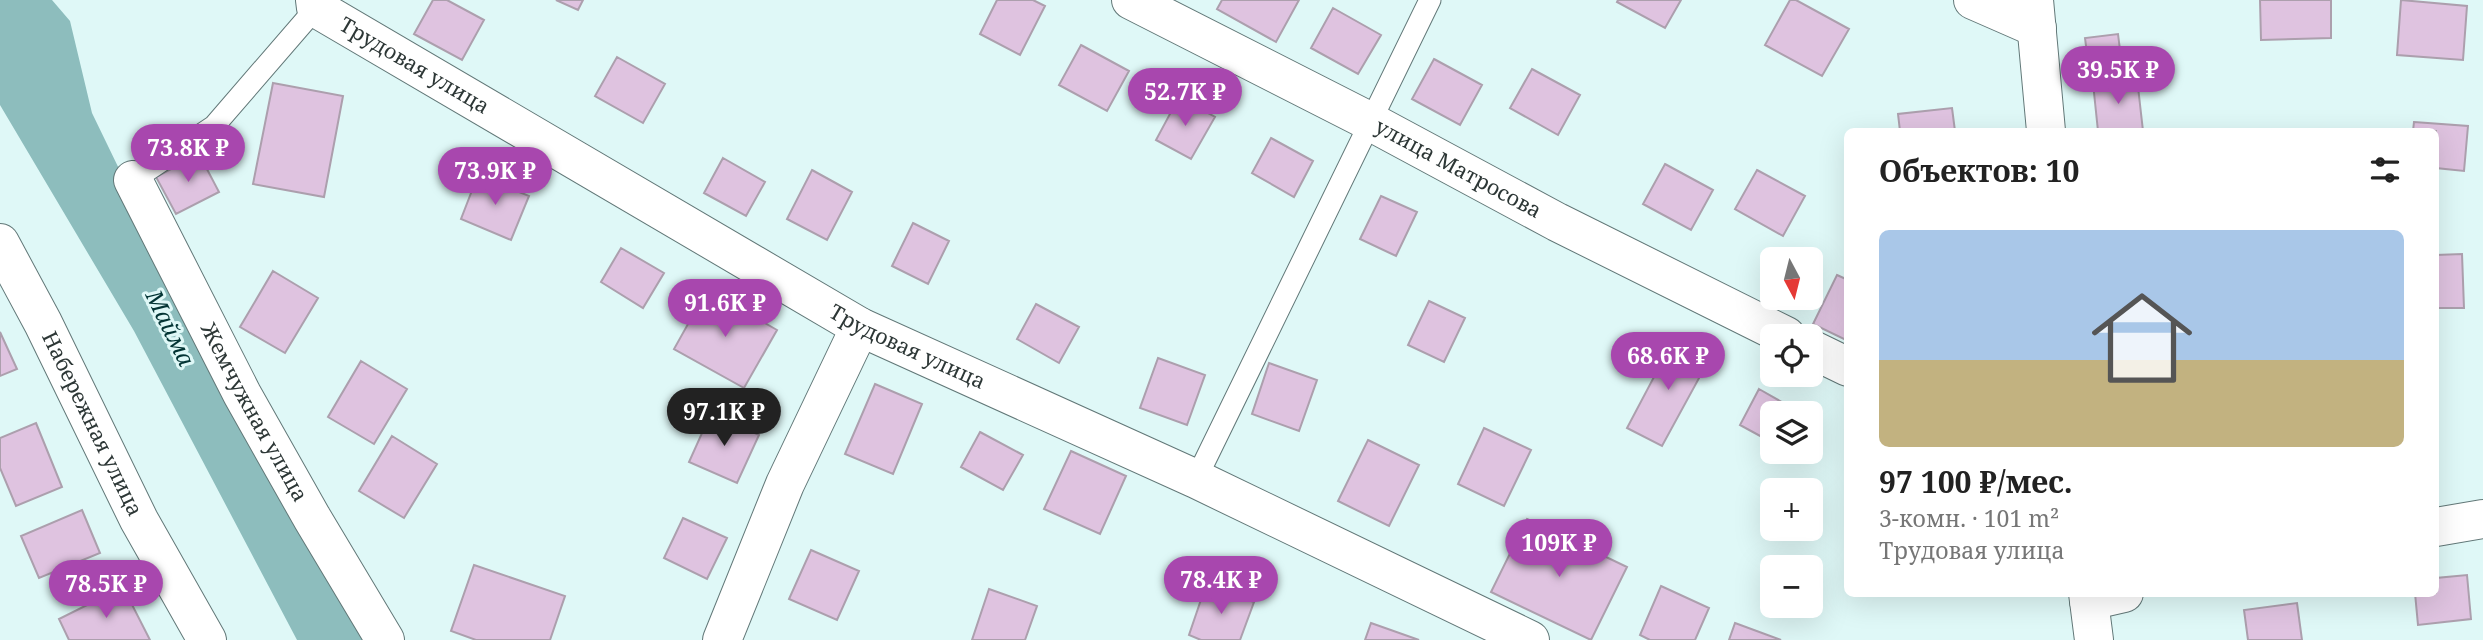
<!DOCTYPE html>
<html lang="ru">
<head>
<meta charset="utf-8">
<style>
	:root { --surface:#fff; --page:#f6f6f6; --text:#222; --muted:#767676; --line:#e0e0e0; --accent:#a847ae }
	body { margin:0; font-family:"Noto Serif",serif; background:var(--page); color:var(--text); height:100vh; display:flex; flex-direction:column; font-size:26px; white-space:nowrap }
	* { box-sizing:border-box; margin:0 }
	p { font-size:23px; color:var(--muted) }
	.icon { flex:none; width:38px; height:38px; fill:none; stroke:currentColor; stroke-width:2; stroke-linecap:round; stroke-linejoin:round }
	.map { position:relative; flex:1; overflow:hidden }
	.sheet { position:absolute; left:1844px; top:128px; width:595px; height:469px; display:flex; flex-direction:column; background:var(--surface); border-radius:10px; box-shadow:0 7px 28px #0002 }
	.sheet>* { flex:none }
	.needle { width:46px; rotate:173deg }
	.buttons { position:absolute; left:1760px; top:247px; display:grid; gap:14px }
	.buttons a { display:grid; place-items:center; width:63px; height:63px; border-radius:10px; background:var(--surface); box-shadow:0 7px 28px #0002; font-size:35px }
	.price { position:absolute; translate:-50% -60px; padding:0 16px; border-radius:24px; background:var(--accent); color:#fff; font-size:23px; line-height:46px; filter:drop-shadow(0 2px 4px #0008) }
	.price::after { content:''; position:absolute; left:50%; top:42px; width:21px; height:16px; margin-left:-10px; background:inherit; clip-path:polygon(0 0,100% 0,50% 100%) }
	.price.selected { background:#222; color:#fff }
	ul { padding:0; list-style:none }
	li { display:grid; align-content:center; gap:14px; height:371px; padding:0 35px }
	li+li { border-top:2px solid var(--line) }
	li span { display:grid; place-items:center; height:217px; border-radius:10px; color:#555 }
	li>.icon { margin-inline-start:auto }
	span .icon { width:126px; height:126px; fill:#fffc; stroke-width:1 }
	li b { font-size:30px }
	h2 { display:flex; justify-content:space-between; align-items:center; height:84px; padding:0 35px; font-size:30px }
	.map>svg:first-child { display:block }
	.water { fill:#8dbdbd }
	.building { fill:#dfc3e0; stroke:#ac9fad; stroke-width:2 }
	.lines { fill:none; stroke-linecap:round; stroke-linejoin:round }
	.service-casing { stroke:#627878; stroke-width:23 }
	.minor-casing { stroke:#627878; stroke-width:40 }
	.tertiary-casing { stroke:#627878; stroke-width:40 }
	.service { stroke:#fff; stroke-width:21 }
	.minor { stroke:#fff; stroke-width:38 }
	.tertiary { stroke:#fff; stroke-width:38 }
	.labels { text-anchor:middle; stroke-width:6; stroke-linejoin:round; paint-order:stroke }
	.street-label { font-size:21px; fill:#2d3736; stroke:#dff8f7 }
	.water-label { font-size:23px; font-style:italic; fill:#033434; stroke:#dff8f7 }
</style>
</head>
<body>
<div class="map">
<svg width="2483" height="640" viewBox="0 0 2483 640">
	<rect width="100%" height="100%" fill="#dff8f7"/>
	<path class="water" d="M 0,0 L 52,0 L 70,21 L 92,113 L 231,400 L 383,640 L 297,640 L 134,331 L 0,105 Z"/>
	<path class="building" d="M 433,0 L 447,0 L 484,20 L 462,60 L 414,34 Z
		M 556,0 L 583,0 L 578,10 Z
		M 997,0 L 1033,0 L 1045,6 L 1020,55 L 980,34 Z
		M 1222,0 L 1299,0 L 1276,42 L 1217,9 Z
		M 1618,0 L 1681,0 L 1665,28 L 1617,2 Z
		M 1790,0 L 1796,0 L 1849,29 L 1822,76 L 1765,45 Z
		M 2260,0 L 2331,0 L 2331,38 L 2261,40 Z
		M 2401,0 L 2467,6 L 2463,60 L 2397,55 Z
		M 1333,8 L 1381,35 L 1358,74 L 1311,48 Z
		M 2118,34 L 2123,74 L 2090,77 L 2085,38 Z
		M 1081,45 L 1129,71 L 1107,111 L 1059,85 Z
		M 617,57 L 665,84 L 643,123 L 595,96 Z
		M 1434,59 L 1482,85 L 1460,125 L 1412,99 Z
		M 1532,69 L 1580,95 L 1558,135 L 1510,108 Z
		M 2137,78 L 2143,131 L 2098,131 L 2093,83 Z
		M 273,83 L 343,96 L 324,197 L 253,184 Z
		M 1179,97 L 1215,117 L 1191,159 L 1156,140 Z
		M 1952,108 L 1955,131 L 1900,131 L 1898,114 Z
		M 2414,122 L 2468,126 L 2464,171 L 2436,168 L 2436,131 L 2413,131 Z
		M 1271,138 L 1313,161 L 1294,197 L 1252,173 Z
		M 199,154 L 219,192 L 176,214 L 156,177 Z
		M 723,158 L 765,182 L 746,216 L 704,193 Z
		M 1665,164 L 1713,190 L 1691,230 L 1643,204 Z
		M 812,170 L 852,192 L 827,240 L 787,219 Z
		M 1757,170 L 1805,196 L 1783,236 L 1735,209 Z
		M 478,175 L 529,196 L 511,240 L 461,219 Z
		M 1381,196 L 1417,212 L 1396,256 L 1360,239 Z
		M 913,223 L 949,241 L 928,284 L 892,266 Z
		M 621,248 L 664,273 L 643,308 L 601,282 Z
		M 2462,254 L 2464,308 L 2436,308 L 2436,255 Z
		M 273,271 L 318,298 L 285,353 L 240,327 Z
		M 1837,275 L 1848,280 L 1848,341 L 1813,324 Z
		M 707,290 L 777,330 L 744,388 L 674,349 Z
		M 1429,301 L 1465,318 L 1444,362 L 1408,345 Z
		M 1036,304 L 1079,327 L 1059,363 L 1017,339 Z
		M 0,332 L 17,369 L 0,376 Z
		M 1674,339 L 1710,358 L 1662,446 L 1627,428 Z
		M 1158,358 L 1205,375 L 1187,425 L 1140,408 Z
		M 361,361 L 407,389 L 374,444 L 328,417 Z
		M 1269,363 L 1317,380 L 1299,431 L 1252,414 Z
		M 875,384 L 922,404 L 893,474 L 845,454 Z
		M 1759,389 L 1801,413 L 1773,413 L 1773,443 L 1740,425 Z
		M 711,413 L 759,435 L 737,483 L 689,462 Z
		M 36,423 L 62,487 L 16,506 L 0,468 L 0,438 Z
		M 1484,428 L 1531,450 L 1504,506 L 1458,484 Z
		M 980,432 L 1023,455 L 1003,490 L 961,467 Z
		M 392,436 L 437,464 L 404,518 L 359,491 Z
		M 1368,440 L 1419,465 L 1389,526 L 1338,501 Z
		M 1071,451 L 1126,476 L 1100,534 L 1044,509 Z
		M 82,510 L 100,553 L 39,578 L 21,536 Z
		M 683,518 L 727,538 L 707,579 L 664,558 Z
		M 1527,519 L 1627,567 L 1591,640 L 1491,592 Z
		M 811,550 L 859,571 L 837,620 L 789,599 Z
		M 474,565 L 565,596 L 550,640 L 476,640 L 451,631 Z
		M 2467,575 L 2471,619 L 2418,625 L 2415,593 L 2436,593 L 2436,578 Z
		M 1206,585 L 1254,602 L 1240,640 L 1201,640 L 1189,635 Z
		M 1661,586 L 1709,608 L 1695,640 L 1650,640 L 1640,635 Z
		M 123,587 L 150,640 L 69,640 L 59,619 Z
		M 989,589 L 1037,606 L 1025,640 L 972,640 Z
		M 2297,603 L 2302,640 L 2248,640 L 2244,610 Z
		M 1371,623 L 1419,640 L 1365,640 Z
		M 1735,623 L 1781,640 L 1729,640 Z"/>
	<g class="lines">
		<g class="service-casing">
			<path id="service" d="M 133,180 L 214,126 L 316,8
				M 1196,479 L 1430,0"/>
		</g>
		<g class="minor-casing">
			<g id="minor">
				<path id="s1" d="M 315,0 L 316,8 L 860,327 L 1196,479 L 1530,640"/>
				<path id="s2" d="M 1131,0 L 1371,122 L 1557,222 L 1786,336"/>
				<path d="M 1973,0 L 2037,28"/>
				<path id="s3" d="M 133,180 L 242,394 L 312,518 L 385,640"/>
				<path id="s4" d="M 0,243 L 43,323 L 139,520 L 207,640"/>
				<path d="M 1811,349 L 1848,367"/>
				<path d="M 2436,527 L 2483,519"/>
				<path d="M 2089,601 L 2124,593"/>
				<path d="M 722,640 L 785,484 L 860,327"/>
			</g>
		</g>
		<g class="tertiary-casing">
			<path id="tertiary" d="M 2034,0 L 2046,131
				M 2088,593 L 2094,640"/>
		</g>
		<use href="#service" class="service"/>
		<use href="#minor" class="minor"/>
		<use href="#tertiary" class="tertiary"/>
	</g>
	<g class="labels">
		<g class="street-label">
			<text dy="7" stroke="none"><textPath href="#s1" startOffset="122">Трудовая улица</textPath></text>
			<text dy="7" stroke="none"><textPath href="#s2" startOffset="368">улица Матросова</textPath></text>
			<text dy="7" stroke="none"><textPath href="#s1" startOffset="690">Трудовая улица</textPath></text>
			<text dy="7" stroke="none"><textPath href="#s3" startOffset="262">Жемчужная улица</textPath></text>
			<text dy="7" stroke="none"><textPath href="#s4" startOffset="203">Набережная улица</textPath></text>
		</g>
		<g class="water-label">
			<text transform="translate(170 328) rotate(64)" y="8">Майма</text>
		</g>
	</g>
</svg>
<div class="buttons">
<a><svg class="needle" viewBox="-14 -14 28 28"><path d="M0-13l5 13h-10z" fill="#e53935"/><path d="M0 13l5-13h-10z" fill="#767676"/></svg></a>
<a><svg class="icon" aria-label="locate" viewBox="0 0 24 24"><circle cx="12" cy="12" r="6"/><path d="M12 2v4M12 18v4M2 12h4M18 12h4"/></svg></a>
<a><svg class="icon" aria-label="layers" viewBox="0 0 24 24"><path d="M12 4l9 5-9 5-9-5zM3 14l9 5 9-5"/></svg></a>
<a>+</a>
<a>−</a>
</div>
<b class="price" style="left:2118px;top:106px">39.5K ₽</b>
<b class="price" style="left:1185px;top:128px">52.7K ₽</b>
<b class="price" style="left:188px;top:184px">73.8K ₽</b>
<b class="price" style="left:495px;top:207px">73.9K ₽</b>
<b class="price" style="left:725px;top:339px">91.6K ₽</b>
<b class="price" style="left:1668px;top:392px">68.6K ₽</b>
<b class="price selected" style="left:724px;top:448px">97.1K ₽</b>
<b class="price" style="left:1559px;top:579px">109K ₽</b>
<b class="price" style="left:1221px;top:616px">78.4K ₽</b>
<b class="price" style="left:106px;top:620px">78.5K ₽</b>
<section class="sheet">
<h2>Объектов: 10<svg class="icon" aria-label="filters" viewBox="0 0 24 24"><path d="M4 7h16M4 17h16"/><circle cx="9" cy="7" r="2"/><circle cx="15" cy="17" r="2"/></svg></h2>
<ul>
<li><span style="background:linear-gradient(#a9c7e8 60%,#c2b280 0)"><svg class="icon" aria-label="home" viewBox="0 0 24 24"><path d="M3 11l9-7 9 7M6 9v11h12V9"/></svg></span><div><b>97 100 ₽/мес.</b><p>3-комн. · 101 m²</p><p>Трудовая улица</p></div></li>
</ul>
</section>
</div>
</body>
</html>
